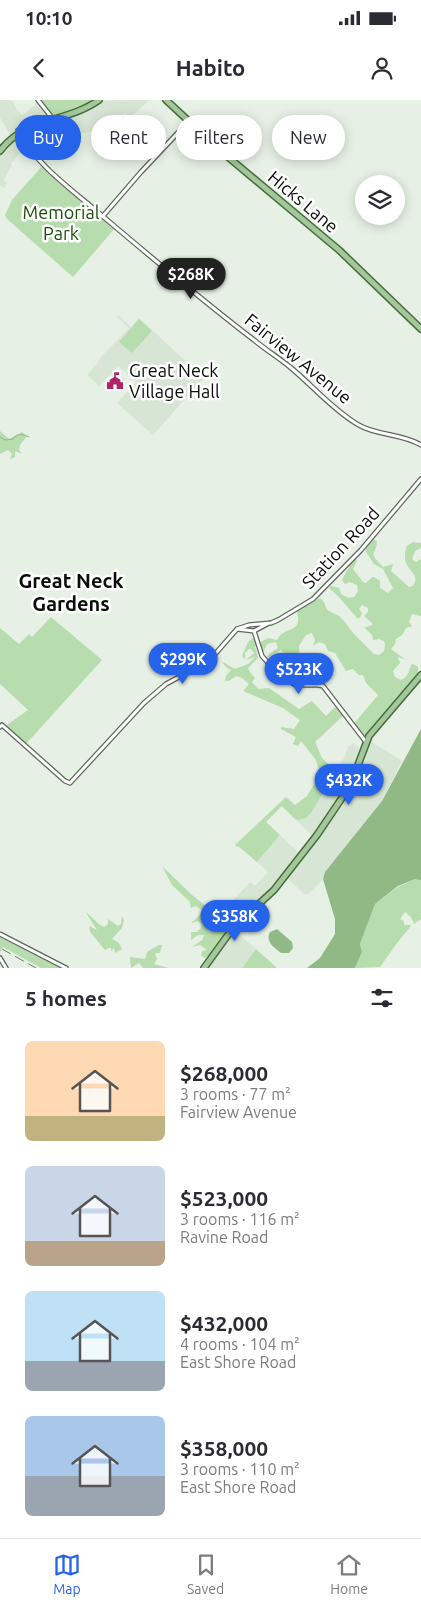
<!DOCTYPE html>
<html lang="en">
<head>
<meta charset="utf-8">
<style>
	:root { --surface:#fff; --page:#f7f7f7; --text:#2b2b33; --muted:#7c7c81; --line:#e1e1e2; --accent:#2563eb }
	body { margin:0; font-family:Ubuntu,sans-serif; background:var(--page); color:var(--text); height:100vh; display:flex; flex-direction:column; font-size:19px; white-space:nowrap }
	* { box-sizing:border-box; margin:0 }
	p { font-size:16px; color:var(--muted) }
	.icon { flex:none; width:28px; height:28px; fill:none; stroke:currentColor; stroke-width:2; stroke-linecap:round; stroke-linejoin:round }
	.map { position:relative; height:868px; overflow:hidden }
	.drawer { display:flex; flex-direction:column; background:var(--surface); flex:1 }
	.drawer>* { flex:none }
	.hud { position:absolute; left:15px; top:15px; width:391px; height:45px; display:flex; gap:10px }
	.fabs { position:absolute; left:355px; top:75px; display:grid; gap:10px }
	.fabs a { display:grid; place-items:center; width:50px; height:50px; border-radius:50%; background:var(--surface); box-shadow:0 2px 12px #0003; font-size:25px }
	.price { position:absolute; translate:-50% -42px; padding:0 11px; border-radius:18px; background:var(--accent); color:#fff; font-size:16px; line-height:32px; filter:drop-shadow(0 1px 2px #0008) }
	.price::after { content:''; position:absolute; left:50%; top:30px; width:15px; height:11px; margin-left:-8px; background:inherit; clip-path:polygon(0 0,100% 0,50% 100%) }
	.price.on { background:#222; color:#fff }
	ul { padding:0; list-style:none }
	li { display:flex; align-items:center; gap:15px; height:125px; padding:0 25px }
	li span { display:grid; place-items:center; flex:none; width:140px; height:100px; border-radius:8px; color:#555 }
	li>.icon { margin-inline-start:auto }
	span .icon { width:60px; height:60px; fill:#fffc; stroke-width:1 }
	li b { font-size:21px }
	h2 { display:flex; justify-content:space-between; align-items:center; height:60px; padding:0 25px; font-size:21px }
	.tag { padding:0 18px; border-radius:22px; background:var(--surface); box-shadow:0 2px 12px #0003; font-size:18px; line-height:45px }
	.tag.on { background:var(--accent); color:#fff }
	.status { display:flex; justify-content:space-between; align-items:center; height:35px; padding:0 25px; background:var(--surface); direction:ltr }
	.status svg { height:14px; fill:currentColor }
	header { display:flex; justify-content:space-between; align-items:center; height:65px; padding:0 25px; background:var(--surface); font-size:22px; font-weight:600 }
	.dock { display:flex; justify-content:space-around; align-items:center; height:70px; border-top:1px solid var(--line); background:var(--surface); font-size:14px; color:var(--muted) }
	.dock a { display:grid; justify-items:center; gap:2px }
	.dock .on { color:var(--accent) }
	.map>svg:first-child { display:block }
	.built { fill:#d7e6d4 }
	.green { fill:#b7dcae }
	.water { fill:#90b986 }
	.lines { fill:none; stroke-linecap:round; stroke-linejoin:round }
	.stream { stroke:#90b986; stroke-width:1 }
	.minor-casing { stroke:#5f675d; stroke-width:5.5 }
	.major-casing { stroke:#466e3d; stroke-width:8 }
	.minor { stroke:#fff; stroke-width:3 }
	.major { stroke:#a4c79b; stroke-width:5 }
	.rail { stroke:#727871; stroke-width:1; stroke-dasharray:10 5; stroke-linecap:butt }
	.labels { text-anchor:middle; stroke-width:5; stroke-linejoin:round; paint-order:stroke }
	.street-label { font-size:18px; fill:#090c09; stroke:#fff }
	.park-label { font-size:18px; fill:#194f07; stroke:#fff }
	.poi-label { font-size:18px; fill:#090c09; stroke:#fff; text-anchor:start }
	.quarter-label { font-size:20px; font-weight:bold; fill:#090c09; stroke:#fff }
</style>
</head>
<body>
<div class="status"><b>10:10</b><svg viewBox="0 0 49 12"><path d="M0 12V9h3v3zM5 12V6h3v6zM10 12V3h3v9zM15 12V0h3v12zM26 1h20v11H26zM47 4h2v5h-2z"/></svg></div>
<header><svg class="icon" aria-label="back" viewBox="0 0 24 24"><path d="M15 5l-7 7 7 7"/></svg>Habito<svg class="icon" aria-label="person" viewBox="0 0 24 24"><circle cx="12" cy="8" r="4"/><path d="M4 21q1-7 8-7t8 7"/></svg></header>
<div class="map">
<svg width="421" height="868" viewBox="0 0 421 868">
	<rect width="100%" height="100%" fill="#e6f0e4"/>
	<path class="built" d="M 0,0 L 11,0 L 22,16 L 39,1 L 149,0 L 130,18 L 125,13 L 108,29 L 98,33 L 95,31 L 82,33 L 64,53 L 50,41 L 30,48 L 20,53 L 11,64 L 12,65 L 4,80 L 7,83 L 4,88 L 0,85 L 0,45 L 10,34 L 0,18 Z
		M 118,215 L 131,227 L 139,218 L 204,278 L 153,335 L 117,303 L 136,282 L 118,266 L 99,286 L 87,275 L 97,264 L 101,257 L 129,228 L 117,217 Z
		M 367,639 L 402,661 L 382,701 L 325,772 L 323,779 L 309,794 L 304,794 L 285,776 L 233,829 L 256,849 L 242,868 L 204,868 L 233,828 L 219,816 L 250,782 L 255,786 L 268,772 L 257,762 L 280,735 L 301,755 L 314,738 L 294,718 L 323,689 L 344,658 L 348,647 L 353,643 L 363,651 Z"/>
	<path class="green" d="M 38,0 L 98,0 L 86,7 L 53,18 Z
		M 43,65 L 115,128 L 73,177 L 7,119 L 5,115 L 12,100 Z
		M 139,219 L 152,231 L 132,253 L 119,242 Z
		M 0,331 L 9,339 L 22,332 L 27,336 L 20,345 L 19,350 L 22,354 L 15,351 L 15,357 L 10,359 L 12,354 L 8,350 L 0,354 Z
		M 373,439 L 377,441 C 376,457 367,451 383,467 L 393,464 L 391,471 L 409,487 L 413,486 C 420,476 410,472 406,463 C 404,457 405,452 407,446 L 413,442 L 421,443 L 421,448 L 415,451 L 412,459 L 416,462 L 421,459 L 421,516 L 412,514 L 409,522 L 412,526 L 406,528 L 402,535 L 396,539 L 395,544 L 391,549 L 406,560 L 398,557 L 400,563 L 393,571 L 395,577 L 401,580 C 407,578 409,572 411,565 L 413,564 L 418,567 L 418,573 L 405,591 L 398,596 L 366,642 L 352,626 L 378,595 L 366,583 L 363,575 L 359,575 L 353,569 L 346,571 L 335,553 L 328,551 L 325,544 L 319,542 L 313,546 L 315,540 L 312,533 L 306,535 L 299,546 L 300,562 L 296,565 L 293,565 L 281,550 L 267,558 L 269,554 L 278,548 L 276,542 L 267,544 L 264,551 L 259,546 L 255,546 L 258,558 L 248,568 L 250,572 L 255,578 L 252,582 L 258,589 L 269,588 L 299,609 L 312,601 L 326,616 L 337,605 L 344,615 L 315,642 L 322,658 L 336,671 L 311,713 L 306,718 L 298,720 L 294,718 L 282,706 L 266,722 L 280,735 L 257,762 L 238,746 L 237,747 L 235,745 L 286,697 L 295,705 L 307,696 L 320,674 L 316,660 L 301,641 L 298,646 L 293,644 L 296,637 L 281,629 L 281,627 L 294,629 L 300,620 L 283,608 L 243,591 L 249,584 L 242,578 L 236,576 L 229,581 L 225,581 L 226,576 L 231,570 L 227,568 L 221,561 L 235,569 L 248,564 L 255,557 L 246,560 L 254,553 L 251,549 L 249,549 L 245,553 L 245,559 L 242,556 L 248,542 L 253,538 L 259,543 L 268,538 L 277,540 C 284,525 303,535 297,511 L 320,498 L 324,502 L 327,510 L 339,516 L 345,522 L 353,533 L 374,554 L 379,555 L 384,551 L 385,545 L 384,541 L 379,539 L 373,540 L 372,535 L 365,528 L 365,527 L 370,526 L 373,524 L 364,516 L 368,512 L 368,508 L 362,505 L 359,509 L 362,513 L 360,518 L 357,518 L 338,496 L 329,488 L 331,486 L 339,488 L 341,494 L 349,498 L 354,497 L 358,491 L 357,485 L 350,482 L 345,484 L 342,480 L 351,463 L 356,459 L 357,461 L 353,469 L 363,482 L 366,483 L 372,477 L 374,477 L 380,481 L 380,488 L 388,493 L 393,488 L 383,469 L 374,464 L 366,452 L 365,448 Z
		M 51,517 L 102,560 L 25,645 L 4,627 L 28,610 L 0,584 L 0,528 L 19,544 L 29,534 L 32,537 Z
		M 162,766 L 192,795 L 211,810 L 214,813 L 215,820 L 210,828 L 211,831 L 216,832 L 226,828 C 223,838 214,855 204,858 L 201,855 L 202,851 L 207,850 L 200,845 L 192,847 L 202,840 L 204,835 L 198,835 L 191,840 L 191,832 L 197,832 L 201,828 L 201,824 L 198,821 L 191,823 L 199,816 L 202,810 L 196,806 L 191,808 L 190,802 L 172,785 Z
		M 417,778 L 421,780 L 421,819 L 414,824 L 411,817 L 405,812 L 400,819 L 404,821 L 404,825 L 410,825 L 411,826 L 397,843 L 380,867 L 355,868 L 362,852 L 360,844 L 375,804 L 398,787 Z
		M 85,811 L 99,824 L 104,827 L 108,824 L 108,819 L 118,826 L 121,824 L 122,816 L 124,820 L 122,828 L 112,839 L 119,843 L 122,849 L 115,853 L 114,848 L 111,851 L 111,848 L 108,848 L 105,850 L 90,832 L 89,826 L 97,830 Z
		M 0,834 L 66,868 L 41,868 L 3,847 L 0,853 Z
		M 159,845 L 162,845 L 160,853 L 155,853 L 157,859 L 154,864 L 169,868 L 143,868 L 139,863 L 131,868 L 130,857 L 145,859 L 147,852 Z
		M 256,849 L 277,868 L 242,868 Z"/>
	<path class="water" d="M 421,629 L 421,780 L 415,779 L 398,786 L 375,804 L 360,844 L 362,852 L 355,868 L 307,868 L 320,858 L 335,834 L 335,819 L 323,779 L 325,772 L 382,701 Z
		M 277,829 L 292,842 L 293,848 L 289,853 L 281,853 C 274,847 265,842 270,832 Z"/>
	<g class="lines">
		<path class="stream" d="M 0,337 L 5,340 L 13,339 C 18,333 22,334 29,337"/>
		<g class="minor-casing">
			<path id="minor" d="M 38,0 L 53,19
				M 18,30 C 32,60 68,87 93,108 C 146,153 199,198 254,240 C 266,250 279,258 290,267 C 313,286 332,309 357,324 C 376,336 401,333 421,345
				M 103,116 L 141,72 L 189,21
				M 237,529 L 254,531
				M 254,531 L 262,556 L 280,576 L 296,585 L 318,585 L 323,586 L 366,642
				M 254,531 L 269,523
				M 0,627 L 2,625 L 65,681 L 70,683 L 144,603 L 166,584 L 209,561 L 237,529 L 249,525 L 271,523 L 278,520 L 313,499 L 361,450 L 421,379
				M 0,834 L 66,868
				M 0,858 L 6,868"/>
		</g>
		<g class="major-casing">
			<path id="major" d="M 166,0 L 222,52 L 339,150 L 421,229
				M 0,51 C 25,17 67,23 99,0
				M 204,868 L 233,828 L 274,790 L 317,735 L 350,686 L 369,636 L 421,575"/>
		</g>
		<use href="#minor" class="minor"/>
		<use href="#major" class="major"/>
		<path class="rail" d="M 2,849 L 36,868"/>
	</g>
	<defs>
		<g id="civic-bare" transform="scale(1.35)"><path d="M-.6-6.5H3V-4.5H.6V-3L4-1V1h2V6H-6V1h2V-1L-.6-3ZM-1.2 2.5V6h2.4V2.5Z" fill="#af2667" stroke="#fff" stroke-width="2.5" paint-order="stroke"/></g>
	</defs>
	<g fill-rule="evenodd">
		<use href="#civic-bare" x="115" y="281"/>
	</g>
	<g class="labels">
		<g class="street-label">
			<text transform="translate(303 102) rotate(40)" y="6">Hicks Lane</text>
			<text transform="translate(298 259) rotate(39)" y="6">Fairview Avenue</text>
			<text transform="translate(341 448) rotate(-47)" y="6">Station Road</text>
		</g>
		<g class="park-label">
			<text x="61" y="119">Memorial<tspan x="61" dy="21">Park</tspan></text>
		</g>
		<g class="poi-label">
			<text x="129" y="277">Great Neck<tspan x="129" dy="21">Village Hall</tspan></text>
		</g>
		<g class="quarter-label">
			<text x="71" y="488">Great Neck<tspan x="71" dy="23">Gardens</tspan></text>
		</g>
	</g>
</svg>
<div class="fabs">
<a><svg class="icon" aria-label="layers" viewBox="0 0 24 24"><path d="M12 4l9 5-9 5-9-5zM3 14l9 5 9-5"/></svg></a>
</div>
<b class="price on" style="left:191px;top:200px">$268K</b>
<b class="price" style="left:183px;top:585px">$299K</b>
<b class="price" style="left:299px;top:595px">$523K</b>
<b class="price" style="left:349px;top:706px">$432K</b>
<b class="price" style="left:235px;top:842px">$358K</b>
<div class="hud">
<a class="tag on">Buy</a>
<a class="tag">Rent</a>
<a class="tag">Filters</a>
<a class="tag">New</a>
</div>
</div>
<section class="drawer">
<h2>5 homes<svg class="icon" aria-label="filters" viewBox="0 0 24 24"><path d="M4 7h16M4 17h16"/><circle cx="9" cy="7" r="2"/><circle cx="15" cy="17" r="2"/></svg></h2>
<ul>
<li><span style="background:linear-gradient(#ffd9b3 75%,#c2b280 0)"><svg class="icon" aria-label="home" viewBox="0 0 24 24"><path d="M3 11l9-7 9 7M6 9v11h12V9"/></svg></span><div><b>$268,000</b><p>3 rooms · 77 m²</p><p>Fairview Avenue</p></div></li>
<li><span style="background:linear-gradient(#c9d6e8 75%,#b9a48a 0)"><svg class="icon" aria-label="home" viewBox="0 0 24 24"><path d="M3 11l9-7 9 7M6 9v11h12V9"/></svg></span><div><b>$523,000</b><p>3 rooms · 116 m²</p><p>Ravine Road</p></div></li>
<li><span style="background:linear-gradient(#bfe0f5 70%,#9aa5b1 0)"><svg class="icon" aria-label="home" viewBox="0 0 24 24"><path d="M3 11l9-7 9 7M6 9v11h12V9"/></svg></span><div><b>$432,000</b><p>4 rooms · 104 m²</p><p>East Shore Road</p></div></li>
<li><span style="background:linear-gradient(#a9c7e8 60%,#9aa5b1 0)"><svg class="icon" aria-label="home" viewBox="0 0 24 24"><path d="M3 11l9-7 9 7M6 9v11h12V9"/></svg></span><div><b>$358,000</b><p>3 rooms · 110 m²</p><p>East Shore Road</p></div></li>
</ul>
</section>
<nav class="dock">
<a class="on"><svg class="icon" aria-label="map" viewBox="0 0 24 24"><path d="M3 6l6-2 6 2 6-2v14l-6 2-6-2-6 2zM9 4v14M15 6v14"/></svg>Map</a>
<a><svg class="icon" aria-label="saved" viewBox="0 0 24 24"><path d="M7 4h10v16l-5-4-5 4z"/></svg>Saved</a>
<a><svg class="icon" aria-label="home" viewBox="0 0 24 24"><path d="M3 11l9-7 9 7M6 9v11h12V9"/></svg>Home</a>
</nav>
</body>
</html>
